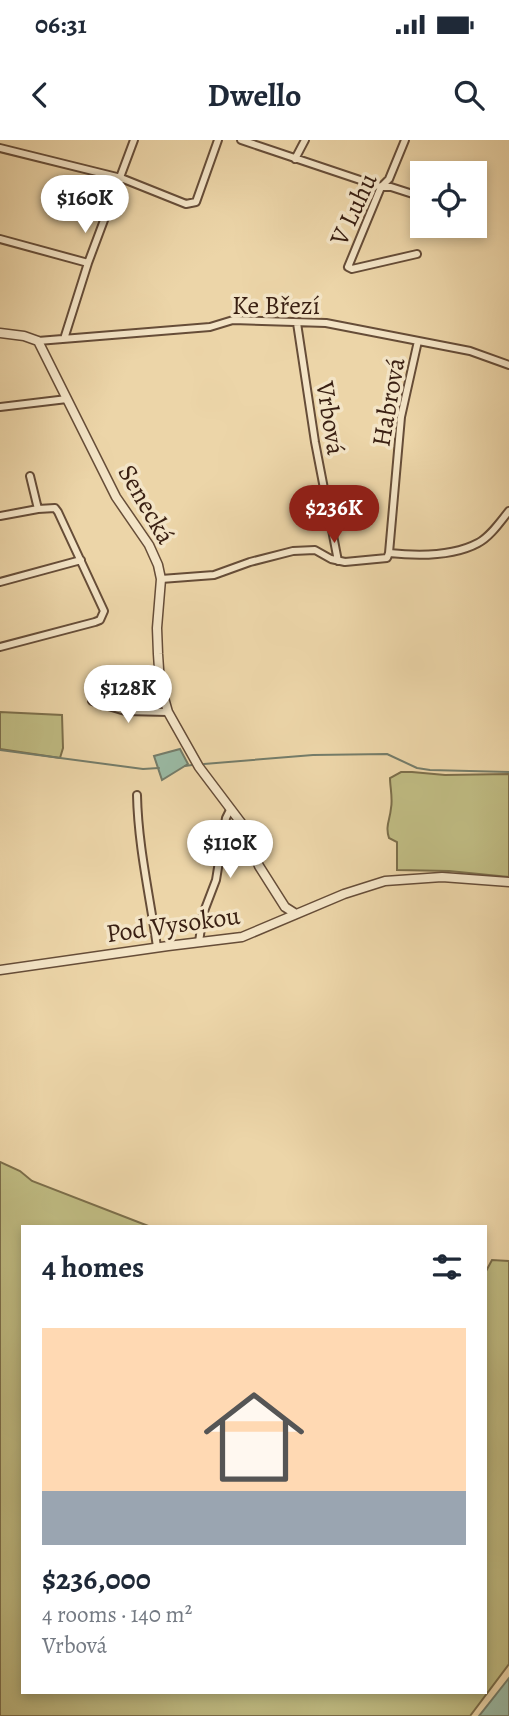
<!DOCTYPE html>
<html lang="en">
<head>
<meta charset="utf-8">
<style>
	:root { --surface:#fff; --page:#f2f2f3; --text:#1f2937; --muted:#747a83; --accent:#8f2418 }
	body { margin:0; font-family:Alegreya,serif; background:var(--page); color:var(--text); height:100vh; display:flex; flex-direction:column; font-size:26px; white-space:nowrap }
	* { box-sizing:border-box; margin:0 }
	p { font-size:23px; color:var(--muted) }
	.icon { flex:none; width:38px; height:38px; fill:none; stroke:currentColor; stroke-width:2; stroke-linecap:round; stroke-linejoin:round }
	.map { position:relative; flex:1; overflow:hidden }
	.panel { position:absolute; left:21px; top:1085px; width:466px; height:469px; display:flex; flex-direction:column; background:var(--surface); border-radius:0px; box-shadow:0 4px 10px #0003 }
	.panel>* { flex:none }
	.fabs { position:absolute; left:410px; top:21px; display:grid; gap:14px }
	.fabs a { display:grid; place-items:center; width:77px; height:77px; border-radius:0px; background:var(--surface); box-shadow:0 4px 10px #0003; font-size:35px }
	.price { position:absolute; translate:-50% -60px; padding:0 16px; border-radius:24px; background:#fff; color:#222; font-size:23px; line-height:46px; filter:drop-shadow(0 2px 4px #0008) }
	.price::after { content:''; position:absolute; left:50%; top:42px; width:21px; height:16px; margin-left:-10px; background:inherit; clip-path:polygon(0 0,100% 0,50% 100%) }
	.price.selected { background:var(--accent); color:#fff }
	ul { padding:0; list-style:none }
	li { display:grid; align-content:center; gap:14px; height:371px; padding:0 21px }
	li span { display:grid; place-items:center; height:217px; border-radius:0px; color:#555 }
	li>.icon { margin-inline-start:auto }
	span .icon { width:126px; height:126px; fill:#fffc; stroke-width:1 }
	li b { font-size:30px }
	h2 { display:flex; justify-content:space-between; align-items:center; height:84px; padding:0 21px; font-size:30px }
	.status { display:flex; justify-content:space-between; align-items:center; height:49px; padding:0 35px; background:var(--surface); direction:ltr }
	.status svg { height:19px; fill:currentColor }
	header { display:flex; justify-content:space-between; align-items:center; height:91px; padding:0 21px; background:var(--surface); font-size:32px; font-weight:700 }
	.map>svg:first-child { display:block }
	.green { fill:#bfbb82; stroke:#7c6e4a; stroke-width:2 }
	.water { fill:#9ab9a3; stroke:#747c69; stroke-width:2 }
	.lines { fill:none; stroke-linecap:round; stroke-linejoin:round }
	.stream { stroke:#747c69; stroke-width:2 }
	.minor-casing { stroke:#664d38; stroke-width:10 }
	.tertiary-casing { stroke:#664d38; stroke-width:11 }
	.minor { stroke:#f3e4c6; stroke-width:6 }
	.tertiary { stroke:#f3e4c6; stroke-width:8 }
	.labels { text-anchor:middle; stroke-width:7; stroke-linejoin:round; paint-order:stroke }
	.street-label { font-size:26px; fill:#3a2013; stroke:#f3e4c6 }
</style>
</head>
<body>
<div class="status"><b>06:31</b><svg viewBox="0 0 49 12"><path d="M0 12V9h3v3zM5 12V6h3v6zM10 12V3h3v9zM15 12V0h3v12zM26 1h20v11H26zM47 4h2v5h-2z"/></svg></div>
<header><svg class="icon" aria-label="back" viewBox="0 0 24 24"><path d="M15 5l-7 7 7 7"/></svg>Dwello<svg class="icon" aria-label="search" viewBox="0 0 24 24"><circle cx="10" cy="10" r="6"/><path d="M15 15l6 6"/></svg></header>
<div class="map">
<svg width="509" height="1576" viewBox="0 0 509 1576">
	<rect width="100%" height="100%" fill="#ecd5a8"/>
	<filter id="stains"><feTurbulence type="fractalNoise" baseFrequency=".00286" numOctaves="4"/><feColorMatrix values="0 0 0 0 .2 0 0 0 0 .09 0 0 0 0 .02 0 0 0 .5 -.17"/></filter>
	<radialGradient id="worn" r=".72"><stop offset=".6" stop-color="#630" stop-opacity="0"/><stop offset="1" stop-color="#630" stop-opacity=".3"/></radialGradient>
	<path class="green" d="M 0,572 L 62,575 L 63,608 L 60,618 L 0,609 Z
		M 412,632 L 445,635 L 509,634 L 509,737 L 449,731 L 397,730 L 397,702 L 389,698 C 385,686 390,680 391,668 C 393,659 390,647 390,638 L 401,632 Z
		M 0,1022 L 20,1031 L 32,1041 L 151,1087 L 23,1087 L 23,1552 L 485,1552 L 485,1133 L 492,1120 L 509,1121 L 509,1524 L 470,1576 L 0,1576 Z"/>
	<path class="water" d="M 180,609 L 188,624 L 162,640 L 154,616 Z
		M 509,1538 L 509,1576 L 479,1576 Z"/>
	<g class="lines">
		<path class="stream" d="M 0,610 L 143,629 L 159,628
			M 204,624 L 313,615 L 387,614 L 417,628 L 430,630 L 509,632
			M 185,626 L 192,625"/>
		<g class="minor-casing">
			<path id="minor" d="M 241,0 L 381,47 L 391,47 L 422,57
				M 405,0 L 389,39 L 381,47 L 348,127 L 352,129 L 417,114
				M 0,8 L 121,38 L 186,64 L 196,62 L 218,0
				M 295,19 L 305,0
				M 0,99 L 88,123
				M 297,183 L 315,302 L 338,421
				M 64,199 L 88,123 L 134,0
				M 38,201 L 210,187 L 233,180 L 326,183 L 470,211 L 509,225
				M 0,267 L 67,259
				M 30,336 L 38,369
				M 0,376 L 38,369 L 55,368 L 58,372 L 104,471 L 100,480 L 95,482 L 0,507
				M 389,413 L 401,277 L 418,201
				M 161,439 L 214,435 L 250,422 L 293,411 L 315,410 L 331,419 L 345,422 L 387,418 L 389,413 C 417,416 452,417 478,403 C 490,397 500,382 509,371
				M 0,442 L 81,420
				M 92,561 L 125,571 L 168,572
				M 137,655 C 138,706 150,757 157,807
				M 199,802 L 203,774 L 216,740 L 226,678 L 230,670"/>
		</g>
		<g class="tertiary-casing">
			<path id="tertiary" d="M 0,193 L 24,196 L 38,201 L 116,357 L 149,405 L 158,425 L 161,439 L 157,488 L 158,514 L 160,544 L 168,572 L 199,627 L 242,684 L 259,726 L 285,767 L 296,774
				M 0,830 L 168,806 L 242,797 L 344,754 L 385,741 L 442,737 L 509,742"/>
		</g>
		<use href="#minor" class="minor"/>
		<use href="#tertiary" class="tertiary"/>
	</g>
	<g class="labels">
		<g class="street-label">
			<text transform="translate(353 69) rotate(-65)" y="9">V Luhu</text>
			<text x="276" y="174">Ke Březí</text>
			<text transform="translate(388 262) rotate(-80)" y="9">Habrová</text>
			<text transform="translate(331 278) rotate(81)" y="9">Vrbová</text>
			<text transform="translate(147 364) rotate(60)" y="9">Senecká</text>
			<text transform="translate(173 784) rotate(-8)" y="9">Pod Vysokou</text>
		</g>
	</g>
	<rect width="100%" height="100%" filter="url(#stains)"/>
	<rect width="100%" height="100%" fill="url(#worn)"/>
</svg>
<div class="fabs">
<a><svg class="icon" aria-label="locate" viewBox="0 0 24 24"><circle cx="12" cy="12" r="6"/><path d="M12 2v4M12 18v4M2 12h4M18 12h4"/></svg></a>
</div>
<b class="price" style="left:85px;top:95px">$160K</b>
<b class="price selected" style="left:334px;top:405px">$236K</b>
<b class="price" style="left:128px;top:585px">$128K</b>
<b class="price" style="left:230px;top:740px">$110K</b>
<section class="panel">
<h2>4 homes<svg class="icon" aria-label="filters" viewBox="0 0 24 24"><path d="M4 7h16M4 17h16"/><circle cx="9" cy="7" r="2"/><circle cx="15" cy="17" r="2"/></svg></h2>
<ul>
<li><span style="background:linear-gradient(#ffd9b3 75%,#9aa5b1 0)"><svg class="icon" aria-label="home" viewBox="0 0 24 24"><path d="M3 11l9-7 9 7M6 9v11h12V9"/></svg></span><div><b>$236,000</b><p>4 rooms · 140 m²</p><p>Vrbová</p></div></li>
</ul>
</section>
</div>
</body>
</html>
